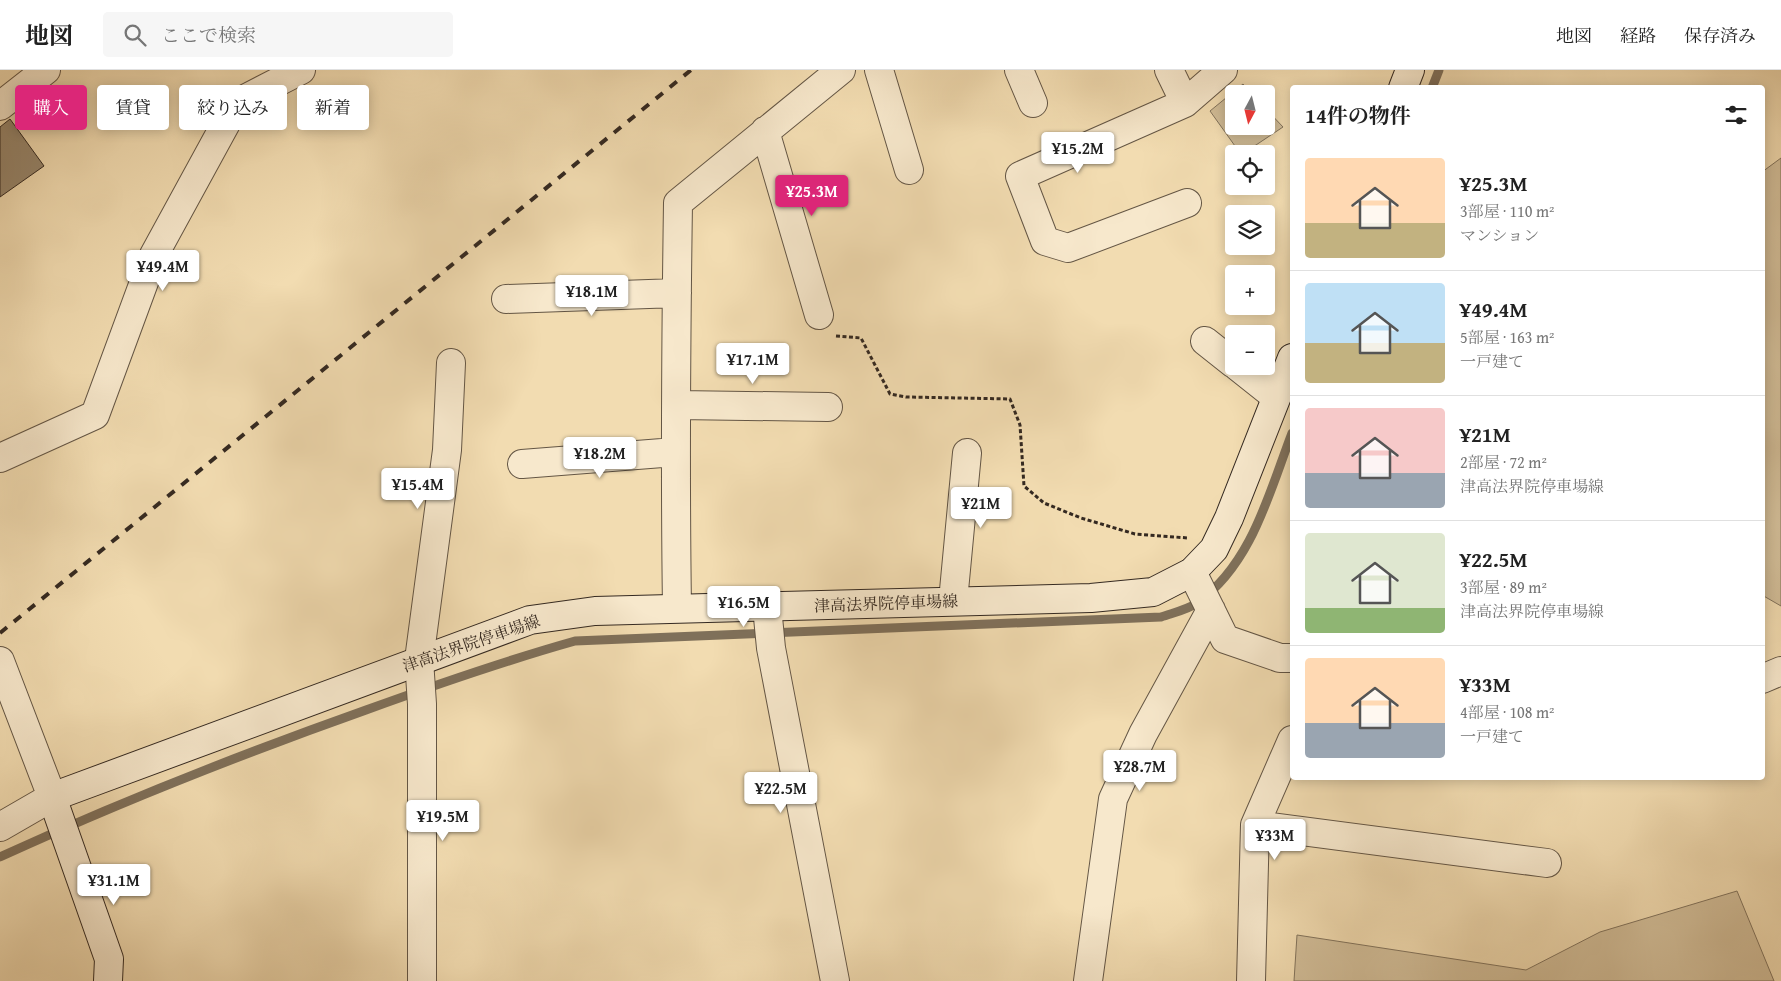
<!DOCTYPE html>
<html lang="ja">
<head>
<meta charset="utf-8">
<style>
	:root { --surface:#fff; --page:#f6f6f6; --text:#222; --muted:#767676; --line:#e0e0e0; --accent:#db2777 }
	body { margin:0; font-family:"Gentium Book Plus","Noto Serif JP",serif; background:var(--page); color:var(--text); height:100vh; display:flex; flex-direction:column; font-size:19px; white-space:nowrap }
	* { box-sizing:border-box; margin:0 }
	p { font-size:16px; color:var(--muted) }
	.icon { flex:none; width:28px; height:28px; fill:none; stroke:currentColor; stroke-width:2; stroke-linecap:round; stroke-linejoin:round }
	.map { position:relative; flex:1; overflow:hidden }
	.details { position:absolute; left:1290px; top:15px; width:475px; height:695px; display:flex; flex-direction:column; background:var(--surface); border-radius:5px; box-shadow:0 2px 12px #0003 }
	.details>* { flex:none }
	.banner { position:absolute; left:15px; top:15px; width:475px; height:45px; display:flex; gap:10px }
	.needle { width:32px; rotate:187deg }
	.fabs { position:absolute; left:1225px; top:15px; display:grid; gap:10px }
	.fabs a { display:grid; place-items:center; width:50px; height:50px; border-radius:5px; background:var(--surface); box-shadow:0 2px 12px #0003; font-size:25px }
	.price { position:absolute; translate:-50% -42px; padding:0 11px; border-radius:5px; background:#fff; color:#222; font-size:16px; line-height:32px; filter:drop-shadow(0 1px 2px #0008) }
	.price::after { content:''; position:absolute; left:50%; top:30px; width:15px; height:11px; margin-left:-8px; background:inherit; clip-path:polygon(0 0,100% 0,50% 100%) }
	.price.current { background:var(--accent); color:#fff }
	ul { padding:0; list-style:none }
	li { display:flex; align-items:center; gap:15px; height:125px; padding:0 15px }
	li+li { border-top:1px solid var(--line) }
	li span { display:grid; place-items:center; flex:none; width:140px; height:100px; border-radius:5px; color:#555 }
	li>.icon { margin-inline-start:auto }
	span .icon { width:60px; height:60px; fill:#fffc; stroke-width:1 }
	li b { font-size:21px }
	h2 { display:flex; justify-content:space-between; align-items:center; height:60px; padding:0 15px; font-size:21px }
	.pill { padding:0 18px; border-radius:5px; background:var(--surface); box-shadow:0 2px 12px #0003; font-size:18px; line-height:45px }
	.pill.current { background:var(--accent); color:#fff }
	header { display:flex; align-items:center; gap:30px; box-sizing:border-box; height:70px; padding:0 25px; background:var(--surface); border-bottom:1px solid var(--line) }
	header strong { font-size:24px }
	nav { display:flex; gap:28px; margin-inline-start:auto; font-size:18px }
	.search { width:350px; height:45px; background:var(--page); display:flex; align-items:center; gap:12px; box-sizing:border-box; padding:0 18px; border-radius:5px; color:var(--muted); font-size:19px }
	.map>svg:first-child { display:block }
	.green { fill:#d2be99; stroke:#83745d }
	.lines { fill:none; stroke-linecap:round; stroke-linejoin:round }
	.stream { stroke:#7f705a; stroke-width:9 }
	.building { fill:#97866c; stroke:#342921 }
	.minor-casing { stroke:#645645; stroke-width:30 }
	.secondary-casing { stroke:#342921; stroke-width:30 }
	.path { stroke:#342921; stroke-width:3; stroke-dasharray:4 2.5; stroke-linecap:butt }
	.minor { stroke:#f7e8cc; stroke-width:28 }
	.secondary { stroke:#f7e8cc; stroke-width:28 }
	.rail { stroke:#342921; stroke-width:4; stroke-dasharray:9 9; stroke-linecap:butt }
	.labels { text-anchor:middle; stroke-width:4.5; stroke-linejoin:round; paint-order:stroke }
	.street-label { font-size:16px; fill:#342921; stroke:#f7e8cc }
</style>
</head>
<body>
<header>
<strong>地図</strong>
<div class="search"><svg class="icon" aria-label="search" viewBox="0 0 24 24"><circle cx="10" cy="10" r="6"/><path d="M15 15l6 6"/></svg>ここで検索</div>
<nav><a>地図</a><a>経路</a><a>保存済み</a></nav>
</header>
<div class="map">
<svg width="1781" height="911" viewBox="0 0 1781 911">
	<rect width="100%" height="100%" fill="#f2dcb1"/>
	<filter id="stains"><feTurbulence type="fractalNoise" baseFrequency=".004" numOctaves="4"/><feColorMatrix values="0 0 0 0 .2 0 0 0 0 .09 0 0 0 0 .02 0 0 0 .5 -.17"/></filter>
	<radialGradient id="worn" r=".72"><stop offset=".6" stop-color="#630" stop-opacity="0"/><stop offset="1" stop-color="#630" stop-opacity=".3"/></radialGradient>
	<path class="green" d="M 1243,14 L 1252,24 L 1234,24 L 1234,56 L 1266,56 L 1266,39 L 1283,57 L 1256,75 L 1240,83 L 1210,41 Z
		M 1781,88 L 1781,536 L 1762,525 L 1762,102 Z
		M 1737,821 L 1774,911 L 1294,911 L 1297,865 L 1526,900 L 1600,862 Z"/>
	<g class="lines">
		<path class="stream" d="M 1432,18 L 1439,0
			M 0,787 C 120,732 242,684 366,640 C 435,615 504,591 575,571 L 1161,547 C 1172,543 1187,540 1197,533 C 1252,494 1269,423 1292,363"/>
	</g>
	<path class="building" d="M 10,49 L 44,96 L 0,127 L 0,57 Z"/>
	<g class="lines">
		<g class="minor-casing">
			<path id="minor" d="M 879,0 L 909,100
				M 1019,0 L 1033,33
				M 1169,0 L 1185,33 L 1020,106 L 1045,171 L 1068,178 L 1187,133
				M 1185,33 L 1223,0
				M 0,36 L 46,0
				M 765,61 L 819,245
				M 506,229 L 677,223
				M 1205,271 L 1234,294
				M 1237,296 L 1276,327
				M 678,335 L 828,337
				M 0,388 L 95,345 L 154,185 L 237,33 L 301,0
				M 522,394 L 675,382
				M 1192,502 L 1225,569 L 1280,588 L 1292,588
				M 953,531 L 967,383
				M 767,537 L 771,578 L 835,911
				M 677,538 C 675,403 676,268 678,133 L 841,0
				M 0,591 L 52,727 L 0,757
				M 1762,609 L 1781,601
				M 1255,755 L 1547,793
				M 422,911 L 422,634 L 419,590 L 447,380 L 451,293
				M 1088,911 L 1113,729 L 1143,664 L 1211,540
				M 1251,911 L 1255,755 L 1292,670"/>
		</g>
		<g class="secondary-casing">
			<path id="secondary" d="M 1403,18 L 1410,0
				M 108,911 L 109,889 L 52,727 L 530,550 L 595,541 L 1091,528 L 1153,522 L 1192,502 L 1214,479 L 1229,448 L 1292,288"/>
		</g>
		<path class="path" d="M 836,266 L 861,268 L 890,324 L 906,327 L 1010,329 L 1020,355 L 1024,416 L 1044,433 L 1081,448 L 1135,464 L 1188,468"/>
		<use href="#minor" class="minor"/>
		<use href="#secondary" class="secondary"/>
		<path class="rail" d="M 0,563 L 691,0"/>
	</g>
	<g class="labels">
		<g class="street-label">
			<text transform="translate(886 533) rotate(-2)" y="6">津高法界院停車場線</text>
			<text transform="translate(471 573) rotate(-19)" y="6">津高法界院停車場線</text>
		</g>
	</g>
	<rect width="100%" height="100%" filter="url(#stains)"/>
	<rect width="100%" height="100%" fill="url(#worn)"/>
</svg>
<div class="fabs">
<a><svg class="needle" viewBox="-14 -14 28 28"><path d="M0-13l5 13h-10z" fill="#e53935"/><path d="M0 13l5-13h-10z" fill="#767676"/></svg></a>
<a><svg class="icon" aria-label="locate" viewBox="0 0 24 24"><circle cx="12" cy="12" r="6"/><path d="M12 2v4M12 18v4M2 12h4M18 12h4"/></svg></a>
<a><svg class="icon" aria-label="layers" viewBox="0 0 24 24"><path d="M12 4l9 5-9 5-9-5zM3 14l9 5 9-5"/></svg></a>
<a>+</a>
<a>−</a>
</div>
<b class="price" style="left:1078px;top:104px">¥15.2M</b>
<b class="price current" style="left:812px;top:147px">¥25.3M</b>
<b class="price" style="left:163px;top:222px">¥49.4M</b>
<b class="price" style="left:592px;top:247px">¥18.1M</b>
<b class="price" style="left:753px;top:315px">¥17.1M</b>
<b class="price" style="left:600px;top:409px">¥18.2M</b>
<b class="price" style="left:418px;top:440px">¥15.4M</b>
<b class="price" style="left:981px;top:459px">¥21M</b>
<b class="price" style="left:744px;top:558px">¥16.5M</b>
<b class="price" style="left:1140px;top:722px">¥28.7M</b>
<b class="price" style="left:781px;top:744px">¥22.5M</b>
<b class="price" style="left:443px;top:772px">¥19.5M</b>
<b class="price" style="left:1275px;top:791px">¥33M</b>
<b class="price" style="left:114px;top:836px">¥31.1M</b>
<div class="banner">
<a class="pill current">購入</a>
<a class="pill">賃貸</a>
<a class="pill">絞り込み</a>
<a class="pill">新着</a>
</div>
<section class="details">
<h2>14件の物件<svg class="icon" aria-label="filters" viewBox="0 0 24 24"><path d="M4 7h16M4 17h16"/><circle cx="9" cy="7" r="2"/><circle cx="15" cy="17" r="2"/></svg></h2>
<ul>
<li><span style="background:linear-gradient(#ffd9b3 65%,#c2b280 0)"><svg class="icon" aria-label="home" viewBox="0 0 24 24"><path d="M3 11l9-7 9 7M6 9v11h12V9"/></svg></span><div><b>¥25.3M</b><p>3部屋 · 110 m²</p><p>マンション</p></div></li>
<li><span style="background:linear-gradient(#bfe0f5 60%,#c2b280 0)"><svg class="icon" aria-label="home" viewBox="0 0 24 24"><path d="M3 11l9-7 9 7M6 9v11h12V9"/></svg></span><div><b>¥49.4M</b><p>5部屋 · 163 m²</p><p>一戸建て</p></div></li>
<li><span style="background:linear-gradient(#f6c9c9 65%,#9aa5b1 0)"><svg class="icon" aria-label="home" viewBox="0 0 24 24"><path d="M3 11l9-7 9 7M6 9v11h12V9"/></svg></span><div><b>¥21M</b><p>2部屋 · 72 m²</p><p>津高法界院停車場線</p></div></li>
<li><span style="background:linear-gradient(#dfe7d0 75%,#8fb573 0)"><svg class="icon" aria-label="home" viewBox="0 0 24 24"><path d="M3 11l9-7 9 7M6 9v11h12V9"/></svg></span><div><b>¥22.5M</b><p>3部屋 · 89 m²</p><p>津高法界院停車場線</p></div></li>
<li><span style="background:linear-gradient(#ffd9b3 65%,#9aa5b1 0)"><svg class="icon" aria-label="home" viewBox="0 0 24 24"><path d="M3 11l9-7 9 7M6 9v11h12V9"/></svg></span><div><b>¥33M</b><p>4部屋 · 108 m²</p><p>一戸建て</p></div></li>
</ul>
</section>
</div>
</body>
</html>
